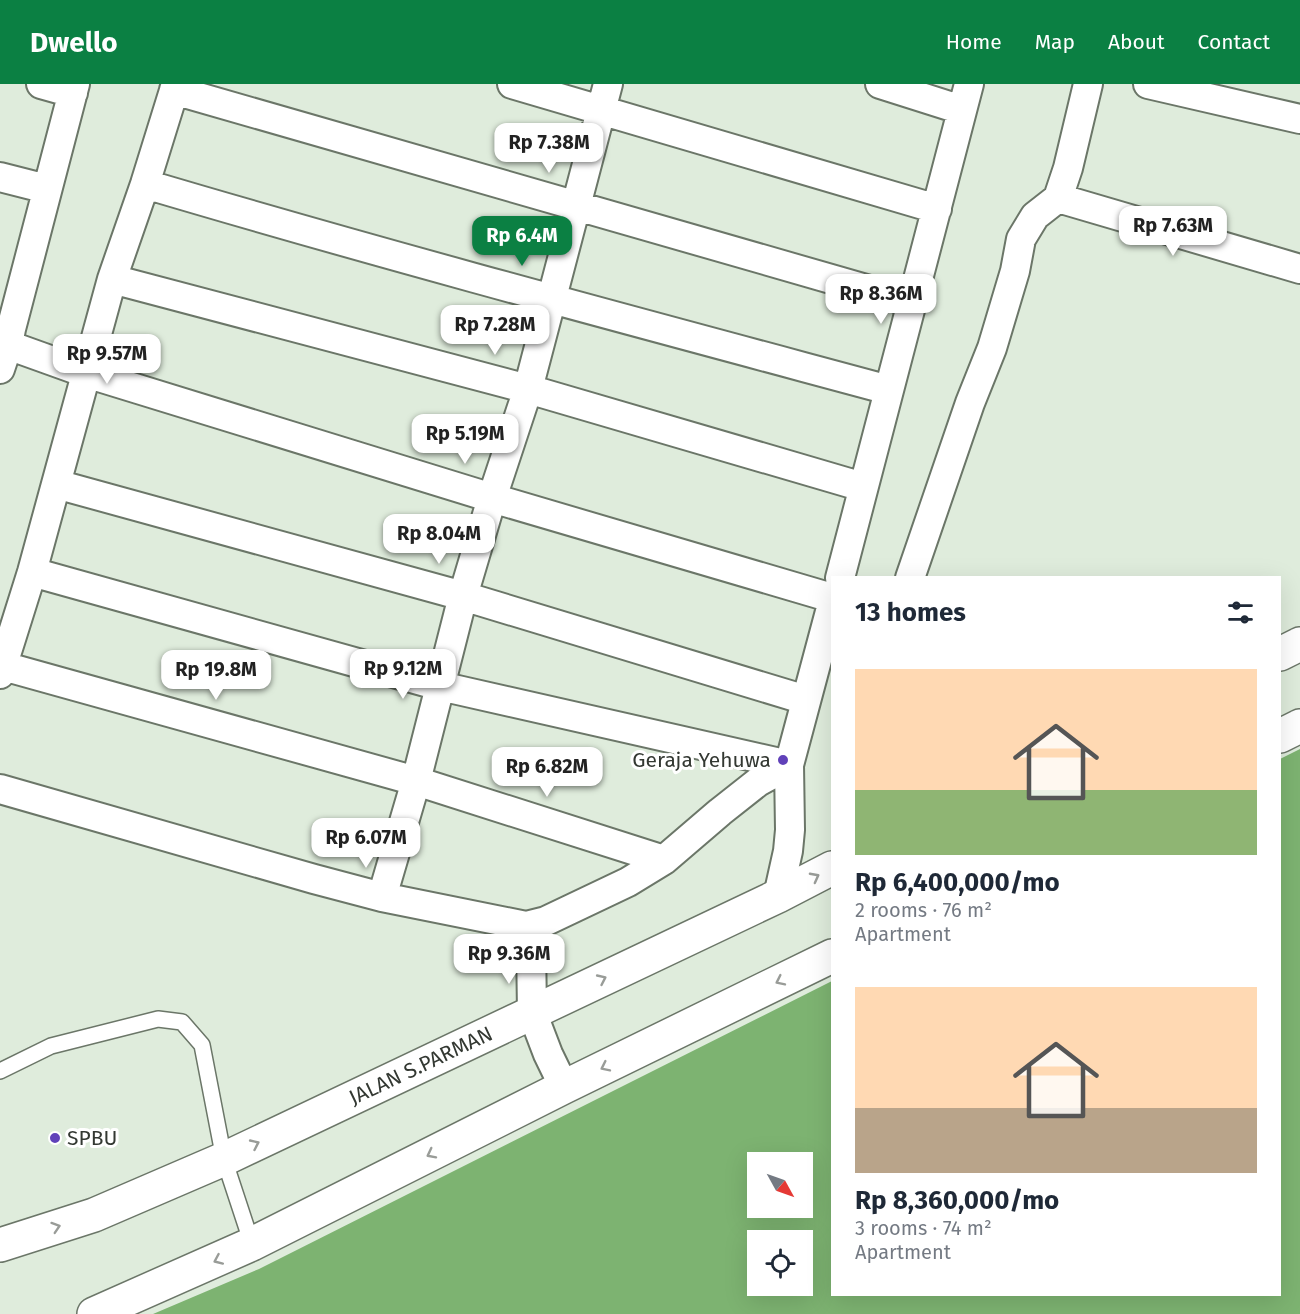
<!DOCTYPE html>
<html lang="en">
<head>
<meta charset="utf-8">
<style>
	:root { --surface:#fff; --page:#f6f6f7; --text:#1f2937; --muted:#747a83; --accent:#0b8043 }
	body { margin:0; font-family:"Fira Sans",sans-serif; background:var(--page); color:var(--text); height:100vh; display:flex; flex-direction:column; font-size:22px; white-space:nowrap }
	* { box-sizing:border-box; margin:0 }
	p { font-size:20px; color:var(--muted) }
	.icon { flex:none; width:33px; height:33px; fill:none; stroke:currentColor; stroke-width:2; stroke-linecap:round; stroke-linejoin:round }
	.map { position:relative; flex:1; overflow:hidden }
	.sheet { position:absolute; left:831px; top:492px; width:450px; height:720px; display:flex; flex-direction:column; background:var(--surface); border-radius:0px; box-shadow:0 6px 24px #0002 }
	.sheet>* { flex:none }
	.needle { width:39px; rotate:130deg }
	.buttons { position:absolute; left:747px; top:1068px; display:grid; gap:12px }
	.buttons a { display:grid; place-items:center; width:66px; height:66px; border-radius:0px; background:var(--surface); box-shadow:0 6px 24px #0002; font-size:30px }
	.price { position:absolute; translate:-50% -51px; padding:0 14px; border-radius:12px; background:#fff; color:#222; font-size:20px; line-height:39px; filter:drop-shadow(0 2px 3px #0008) }
	.price::after { content:''; position:absolute; left:50%; top:36px; width:18px; height:14px; margin-left:-9px; background:inherit; clip-path:polygon(0 0,100% 0,50% 100%) }
	.price.current { background:var(--accent); color:#fff }
	ul { padding:0; list-style:none }
	li { display:grid; align-content:center; gap:12px; height:318px; padding:0 24px }
	li span { display:grid; place-items:center; height:186px; border-radius:0px; color:#555 }
	li>.icon { margin-inline-start:auto }
	span .icon { width:108px; height:108px; fill:#fffc; stroke-width:1 }
	li b { font-size:26px }
	h2 { display:flex; justify-content:space-between; align-items:center; height:72px; padding:0 24px; font-size:26px }
	header { display:flex; align-items:center; gap:36px; box-sizing:border-box; height:84px; padding:0 30px; background:var(--accent); color:#fff }
	header strong { font-size:28px }
	nav { display:flex; gap:33px; margin-inline-start:auto; font-size:21px }
	.map>svg:first-child { display:block }
	.forest { fill:#7db371; fill-rule:evenodd }
	.lines { fill:none; stroke-linecap:round; stroke-linejoin:round }
	.service-casing { stroke:#6b7668; stroke-width:18 }
	.minor-casing { stroke:#6b7668; stroke-width:32 }
	.primary-casing { stroke:#6b7668; stroke-width:36 }
	.service { stroke:#fff; stroke-width:15 }
	.minor { stroke:#fff; stroke-width:28 }
	.primary { stroke:#fff; stroke-width:33 }
	.oneway { stroke:#999c98 }
	.poi-dot { fill:#6041b9; stroke:#fff; stroke-width:2 }
	.labels { text-anchor:middle; stroke-width:6; stroke-linejoin:round; paint-order:stroke }
	.poi-label { font-size:21px; fill:#333832; stroke:#fff; text-anchor:end }
	.street-label { font-size:21px; fill:#333832; stroke:#fff }
</style>
</head>
<body>
<header>
<strong>Dwello</strong>
<nav><a>Home</a><a>Map</a><a>About</a><a>Contact</a></nav>
</header>
<div class="map">
<svg width="1300" height="1230" viewBox="0 0 1300 1230">
	<rect width="100%" height="100%" fill="#dfecdc"/>
	<path class="forest" d="M 1300,665 L 1300,1230 L 153,1230 L 259,1185 L 832,897 L 832,1210 L 1280,1210 L 1280,675 ZM 758,1078 L 802,1078 L 802,1124 L 758,1124 ZM 758,1156 L 802,1156 L 802,1202 L 758,1202 Z"/>
	<g class="lines">
		<g class="service-casing">
			<path id="service" d="M 0,987 L 51,962 L 158,935 L 182,938 L 202,961 L 224,1075 L 252,1160"/>
		</g>
		<g class="minor-casing">
			<path id="minor" d="M 41,0 L 73,9
				M 512,0 L 937,125
				M 880,0 L 962,26
				M 1148,0 L 1300,35
				M 174,6 L 911,218
				M 0,93 L 47,105
				M 145,100 C 391,173 640,239 889,306
				M 1058,114 L 1300,185
				M 112,195 L 528,305 L 863,403
				M 8,261 L 86,289 L 492,414 L 832,514
				M 0,285 L 8,261 L 11,245 L 75,0
				M 56,400 L 463,512 L 806,616
				M 32,488 L 440,602 L 789,681 L 790,746 L 788,767 L 778,812
				M 840,494 L 969,0
				M 910,494 L 970,319 L 992,264 L 1015,187 L 1021,155 L 1035,132 L 1058,114 L 1068,84 L 1088,0
				M 3,582 L 416,697 L 664,776
				M 0,590 L 32,488 L 112,195 L 145,100 L 176,0
				M 0,705 L 314,795 L 382,813 L 526,842 L 546,837 L 628,798 L 664,776 L 720,728 L 758,698 L 789,681 L 832,520
				M 382,813 L 416,697 L 463,512 L 492,414 L 528,305 L 608,0
				M 526,842 L 531,860 L 532,928 L 548,970 L 564,1003"/>
		</g>
		<g class="primary-casing">
			<g id="primary">
				<path d="M 1280,570 L 1300,560"/>
				<path d="M 1280,652 L 1300,642"/>
				<path id="s1" d="M 0,1161 L 94,1131 L 224,1075 L 778,812 L 832,784"/>
				<path d="M 94,1230 L 252,1160 L 564,1003 L 832,872"/>
			</g>
		</g>
		<use href="#service" class="service"/>
		<use href="#minor" class="minor"/>
		<use href="#primary" class="primary"/>
	</g>
	<defs><path id="oneway-chevron" d="M-2-3.5L2.5 0L-2 3.5" fill="none" stroke-width="1.6" stroke-linecap="round" stroke-linejoin="round" transform="scale(1.5)"/></defs>
	<g class="oneway">
		<use href="#oneway-chevron" transform="translate(815 793) rotate(-28)"/>
		<use href="#oneway-chevron" transform="translate(602 895) rotate(-25)"/>
		<use href="#oneway-chevron" transform="translate(780 897) rotate(154)"/>
		<use href="#oneway-chevron" transform="translate(605 983) rotate(154)"/>
		<use href="#oneway-chevron" transform="translate(255 1060) rotate(-25)"/>
		<use href="#oneway-chevron" transform="translate(431 1070) rotate(153)"/>
		<use href="#oneway-chevron" transform="translate(56 1143) rotate(-18)"/>
		<use href="#oneway-chevron" transform="translate(218 1176) rotate(156)"/>
	</g>
	<g class="poi-dot">
		<circle cx="783" cy="676" r="6"/>
		<circle cx="55" cy="1054" r="6"/>
	</g>
	<g class="labels">
		<g class="poi-label">
			<text x="771" y="683">Geraja Yehuwa</text>
			<text x="67" y="1061" text-anchor="start">SPBU</text>
		</g>
		<g class="street-label">
			<text dy="7" stroke="none"><textPath href="#s1" startOffset="458">JALAN S.PARMAN</textPath></text>
		</g>
	</g>
</svg>
<div class="buttons">
<a><svg class="needle" viewBox="-14 -14 28 28"><path d="M0-13l5 13h-10z" fill="#e53935"/><path d="M0 13l5-13h-10z" fill="#747a83"/></svg></a>
<a><svg class="icon" aria-label="locate" viewBox="0 0 24 24"><circle cx="12" cy="12" r="6"/><path d="M12 2v4M12 18v4M2 12h4M18 12h4"/></svg></a>
</div>
<b class="price" style="left:549px;top:90px">Rp 7.38M</b>
<b class="price" style="left:1173px;top:173px">Rp 7.63M</b>
<b class="price current" style="left:522px;top:183px">Rp 6.4M</b>
<b class="price" style="left:881px;top:241px">Rp 8.36M</b>
<b class="price" style="left:495px;top:272px">Rp 7.28M</b>
<b class="price" style="left:107px;top:301px">Rp 9.57M</b>
<b class="price" style="left:465px;top:381px">Rp 5.19M</b>
<b class="price" style="left:439px;top:481px">Rp 8.04M</b>
<b class="price" style="left:403px;top:616px">Rp 9.12M</b>
<b class="price" style="left:216px;top:617px">Rp 19.8M</b>
<b class="price" style="left:547px;top:714px">Rp 6.82M</b>
<b class="price" style="left:366px;top:785px">Rp 6.07M</b>
<b class="price" style="left:509px;top:901px">Rp 9.36M</b>
<section class="sheet">
<h2>13 homes<svg class="icon" aria-label="filters" viewBox="0 0 24 24"><path d="M4 7h16M4 17h16"/><circle cx="9" cy="7" r="2"/><circle cx="15" cy="17" r="2"/></svg></h2>
<ul>
<li><span style="background:linear-gradient(#ffd9b3 65%,#8fb573 0)"><svg class="icon" aria-label="home" viewBox="0 0 24 24"><path d="M3 11l9-7 9 7M6 9v11h12V9"/></svg></span><div><b>Rp 6,400,000/mo</b><p>2 rooms · 76 m²</p><p>Apartment</p></div></li>
<li><span style="background:linear-gradient(#ffd9b3 65%,#b9a48a 0)"><svg class="icon" aria-label="home" viewBox="0 0 24 24"><path d="M3 11l9-7 9 7M6 9v11h12V9"/></svg></span><div><b>Rp 8,360,000/mo</b><p>3 rooms · 74 m²</p><p>Apartment</p></div></li>
</ul>
</section>
</div>
</body>
</html>
